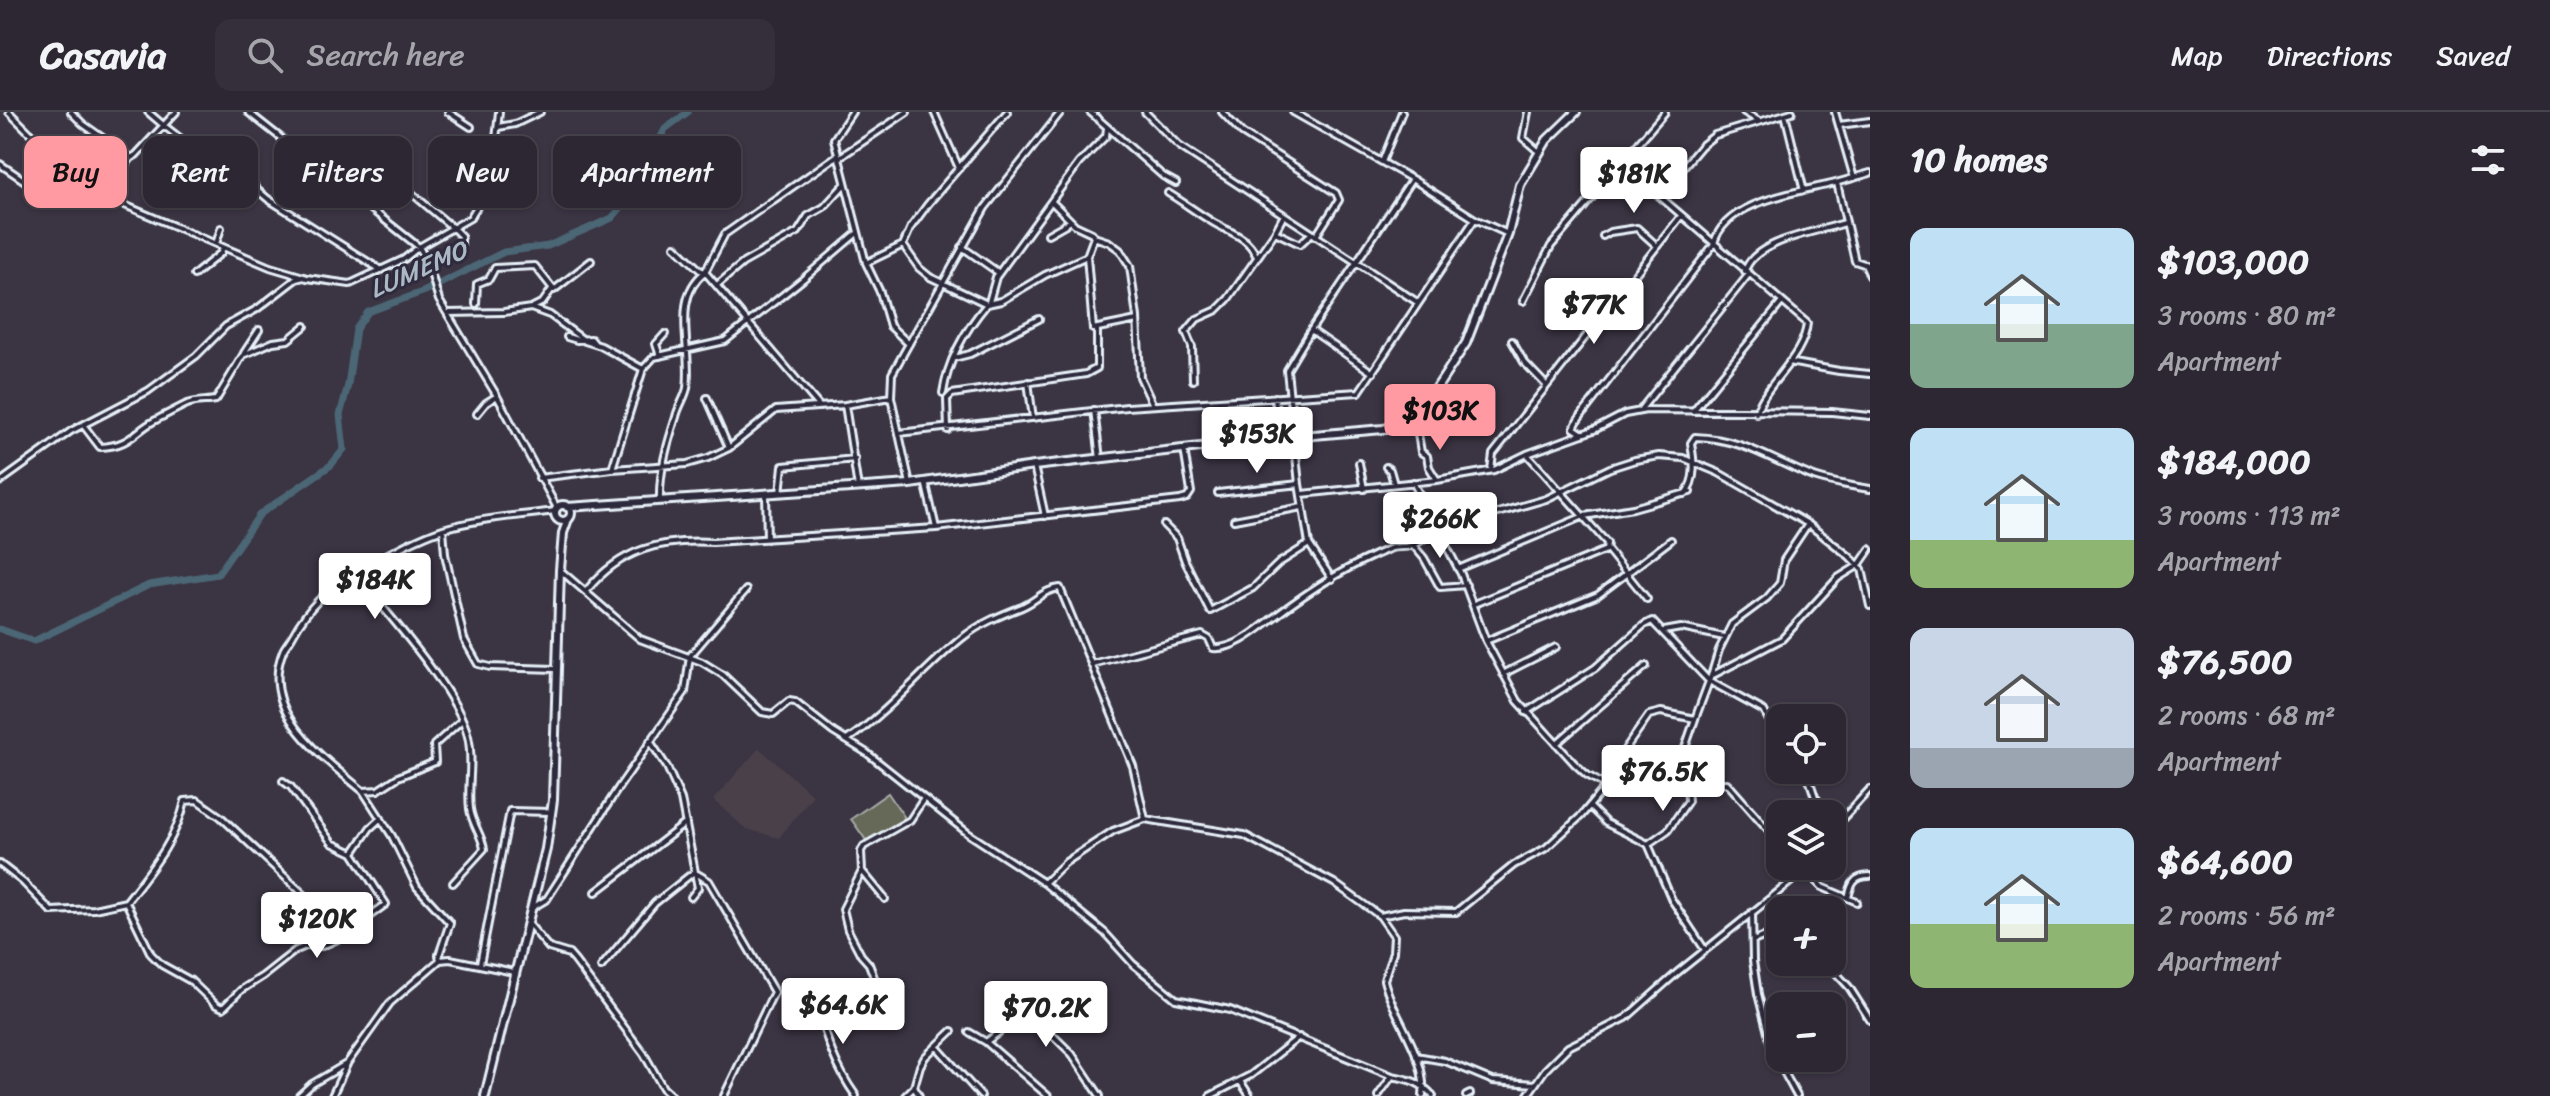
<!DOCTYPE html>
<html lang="en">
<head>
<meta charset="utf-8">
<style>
	:root { --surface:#2c2732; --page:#342f3a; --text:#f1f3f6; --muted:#a6a5ac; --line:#48444d; --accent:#ff9aa2 }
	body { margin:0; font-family:Sriracha,sans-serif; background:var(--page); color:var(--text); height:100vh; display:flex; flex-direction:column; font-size:30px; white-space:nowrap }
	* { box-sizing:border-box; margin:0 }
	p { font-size:26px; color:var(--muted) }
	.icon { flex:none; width:44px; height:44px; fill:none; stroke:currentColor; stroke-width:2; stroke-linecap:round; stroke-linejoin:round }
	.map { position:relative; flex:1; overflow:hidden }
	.drawer { display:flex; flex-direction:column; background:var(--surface); width:680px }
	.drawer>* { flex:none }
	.guide { position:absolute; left:24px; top:24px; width:760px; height:72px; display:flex; gap:16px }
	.controls { position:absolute; left:1766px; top:592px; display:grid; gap:16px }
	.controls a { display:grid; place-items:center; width:80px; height:80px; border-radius:16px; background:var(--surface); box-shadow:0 2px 6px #0004,0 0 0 2px var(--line); font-size:40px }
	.price { position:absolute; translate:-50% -68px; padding:0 18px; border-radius:8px; background:#fff; color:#222; font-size:26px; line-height:52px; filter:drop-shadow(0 2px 4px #0008) }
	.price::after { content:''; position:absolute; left:50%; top:48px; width:24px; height:18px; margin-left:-12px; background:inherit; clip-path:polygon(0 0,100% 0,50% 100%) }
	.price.on { background:var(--accent); color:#111 }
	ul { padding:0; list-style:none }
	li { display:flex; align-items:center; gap:24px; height:200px; padding:0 40px }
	li span { display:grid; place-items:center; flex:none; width:224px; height:160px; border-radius:16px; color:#555 }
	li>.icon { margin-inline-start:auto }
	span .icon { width:96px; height:96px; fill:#fffc; stroke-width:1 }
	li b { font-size:34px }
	h2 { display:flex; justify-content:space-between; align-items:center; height:96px; padding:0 40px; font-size:34px }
	.tag { padding:0 28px; border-radius:16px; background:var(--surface); box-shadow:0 2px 6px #0004,0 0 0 2px var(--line); font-size:28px; line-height:72px }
	.tag.on { background:var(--accent); color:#111 }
	header { display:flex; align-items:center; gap:48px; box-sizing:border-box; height:112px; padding:0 40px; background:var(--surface); border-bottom:2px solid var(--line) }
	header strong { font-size:38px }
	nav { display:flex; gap:44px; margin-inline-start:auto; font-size:28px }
	.search { width:560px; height:72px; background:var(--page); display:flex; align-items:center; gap:20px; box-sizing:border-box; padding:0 28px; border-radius:16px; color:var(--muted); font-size:30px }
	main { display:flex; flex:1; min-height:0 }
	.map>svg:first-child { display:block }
	.built { fill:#4a404a }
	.green { fill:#666759; stroke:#a7aca8; stroke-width:2 }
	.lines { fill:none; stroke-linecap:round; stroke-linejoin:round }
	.river { stroke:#4c6674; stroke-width:7 }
	.minor-casing { stroke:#e8f1f8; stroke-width:10 }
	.secondary-casing { stroke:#e8f1f8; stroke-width:12 }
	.minor { stroke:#2f2a3d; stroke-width:4 }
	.secondary { stroke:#2f2a3d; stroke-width:6 }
	.labels { text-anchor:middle; stroke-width:6; stroke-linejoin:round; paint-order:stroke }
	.water-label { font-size:26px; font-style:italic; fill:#aab9c3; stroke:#2f2a3d }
</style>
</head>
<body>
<header>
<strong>Casavia</strong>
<div class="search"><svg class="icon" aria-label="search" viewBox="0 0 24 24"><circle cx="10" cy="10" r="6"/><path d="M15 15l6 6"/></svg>Search here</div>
<nav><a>Map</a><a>Directions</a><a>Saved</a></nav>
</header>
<main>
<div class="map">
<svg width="1870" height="984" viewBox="0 0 1870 984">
	<rect width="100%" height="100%" fill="#3b3443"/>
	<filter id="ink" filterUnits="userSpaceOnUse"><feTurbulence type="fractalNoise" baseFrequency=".0125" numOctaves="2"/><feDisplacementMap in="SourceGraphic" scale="16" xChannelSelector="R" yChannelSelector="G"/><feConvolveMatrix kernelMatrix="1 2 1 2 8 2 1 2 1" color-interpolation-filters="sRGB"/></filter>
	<g filter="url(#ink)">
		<path class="built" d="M 759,636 L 813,683 L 779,726 L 746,717 L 713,688 Z"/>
		<path class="green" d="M 888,681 L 905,706 L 868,731 L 851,707 Z"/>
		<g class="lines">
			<path class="river" d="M 0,517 L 34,529 L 149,473 L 218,462 L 260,402 L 331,353 L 344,337 L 340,303 L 348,273 L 356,217 L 368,200 L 425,179 L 504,140 L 548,134 L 612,106 L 632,83 L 665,17 L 688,0"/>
			<g class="minor-casing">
				<path id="minor" d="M 9,0 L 82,73 L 94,80 L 270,155 L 307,166 L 350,172 L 404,147 L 419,135 L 470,106 L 491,72 L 499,0
					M 71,0 L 83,12 L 131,46
					M 148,0 C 167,17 188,33 210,46 C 223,53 239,54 251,63 L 255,76 L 268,87 L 381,158
					M 248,0 L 419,135 L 428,151 L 439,188 L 497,284 L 557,396
					M 448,0 L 471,15
					M 852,0 L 834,27 L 866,151 L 880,180 L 890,214 L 909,232
					M 934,0 L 959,56
					M 1090,0 L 1163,64 L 1176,71
					M 1145,0 L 1179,34 L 1417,190
					M 1222,0 L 1242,21 L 1336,81 L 1339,88 L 1316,124
					M 1293,0 L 1412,67 L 1475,107 L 1508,122
					M 1528,0 L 1523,26 L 1538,39
					M 1744,0 L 1759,9
					M 1835,0 L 1854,66
					M 1785,2 L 1804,79
					M 1839,13 L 1870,9
					M 498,15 L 515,12 L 540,0
					M 1607,39 L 1807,211 C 1804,246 1767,269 1756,301
					M 840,45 L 907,0
					M 213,48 L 214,64 L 223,89
					M 375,50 L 453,116
					M 1382,50 L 1402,0
					M 0,52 L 47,84 L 61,87 L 94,80
					M 1837,71 L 1855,149 L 1870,154
					M 1168,81 C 1183,90 1196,100 1211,109 C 1228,120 1247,123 1256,143
					M 101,83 L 131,46 L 136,43 L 176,0
					M 1659,84 L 1701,34 L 1715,23 L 1792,0
					M 1052,90 L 1075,113 L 1092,121 L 1094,125
					M 453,116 L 461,124 L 461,132
					M 1275,120 L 1300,132 L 1312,121
					M 1048,122 L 1071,109
					M 1603,124 L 1610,120 L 1637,116 L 1657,134
					M 216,132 L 221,116
					M 903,133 L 919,156 L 930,165 L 987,192 L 1001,189 L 1045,163 L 1087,144 L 1094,125 L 1109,130 L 1120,138 L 1130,154 L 1137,205 L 1140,265 L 1153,293
					M 962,135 L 999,161
					M 1087,144 L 1093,217 L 1137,208
					M 866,151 L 903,133 L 911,115 L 928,92 L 1007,0
					M 1865,153 L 1870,164
					M 1745,159 C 1754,128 1817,120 1845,111
					M 194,163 L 221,141 L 223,135
					M 717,173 L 743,151 L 798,120 L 808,104 L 824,95 L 845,72
					M 1523,189 L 1551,134 L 1665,0
					M 989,190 L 996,165 L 1079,51 L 1106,24 L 1107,16
					M 476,192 L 477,172 L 489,167 L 495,156 L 535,154 L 554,178 L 591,149
					M 531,196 L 543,190 L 552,177
					M 447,201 L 504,200 L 531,196 L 550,203 L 585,229 L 601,234 L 643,257
					M 1311,218 L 1373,261
					M 567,225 L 577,228 L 591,227 L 595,232
					M 1512,229 L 1524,250 L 1546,273
					M 244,241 L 259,218
					M 660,244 L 656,232 L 665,222
					M 954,246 L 970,242 L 1039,207
					M 1789,250 L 1839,259 L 1870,262
					M 1193,268 L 1192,235 L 1186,220 L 1197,207 L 1217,198 L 1228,187 L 1275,120 L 1284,103
					M 1028,270 L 1033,306
					M 943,281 C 948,248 965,218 987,192
					M 891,285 L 892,262 L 985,96 L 1061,0
					M 1275,285 L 1279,326
					M 707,286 L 729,336
					M 820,295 L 705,160 L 725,122 L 838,43
					M 1641,297 L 1749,162
					M 1094,298 L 1100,347
					M 1693,299 L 1782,190
					M 477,302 L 486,291 L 497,284
					M 84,314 L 100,335 C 131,334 134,319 156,308 C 165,303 175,298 185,293 C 195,288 205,290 216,288 L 243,243 L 273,230 L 288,228 L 305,214
					M 948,318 L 947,287 L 952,282 L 1086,262 L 1097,256 L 1097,217 L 1093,217
					M 899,321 L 1127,295 L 1359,280 L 1475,107
					M 1418,322 L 1421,340 L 1427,344 L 1429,355 L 1437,368
					M 1583,322 L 1574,316 L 1578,308 L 1714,132 C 1723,91 1792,81 1827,73 C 1841,70 1856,65 1870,61
					M 1359,351 L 1364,377
					M 1034,354 L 1045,404
					M 1386,355 L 1390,358 L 1394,372
					M 612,357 L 643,257 L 654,245 L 725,229 L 802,168 L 856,122
					M 1491,358 L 1493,342 L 1681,104
					M 539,366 L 612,357 L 687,352 L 708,346 L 729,336 L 776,298 L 845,293
					M 925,369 L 936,416
					M 0,370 L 71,319 L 148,279 L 196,244 L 226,214 L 257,197 L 296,167 L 304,165
					M 1413,370 L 1461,462 L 1486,529 L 1518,589 L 1574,651 L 1587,663 L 1603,672
					M 858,376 L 845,293 L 891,285 L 910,372
					M 780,381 L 783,354 L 855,347
					M 1218,381 L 1299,372
					M 766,382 L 767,427
					M 1302,382 L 1437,368 L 1494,358 L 1527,342 L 1596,317 L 1625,302 L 1646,298 L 1832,300 L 1870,304
					M 1685,382 C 1697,367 1694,349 1691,331 L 1695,325 C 1745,327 1770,348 1814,365 C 1832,371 1851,374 1870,377
					M 660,389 C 659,360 667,333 676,305 C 678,295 685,286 687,276 C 693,237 670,187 705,160 L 700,158 L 675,134
					M 1234,408 L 1302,395
					M 1164,413 L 1177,426 L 1185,449 L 1210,499 L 1253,476 L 1279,451 L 1309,432
					M 443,417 L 445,442 L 464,527 L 478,552 L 490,555 L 556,557
					M 1413,433 L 1424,446 L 1440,475 L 1466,473
					M 1607,437 L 1647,487
					M 1458,457 L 1584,404 L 1633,396 L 1690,380
					M 560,458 L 640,527 L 702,550 L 723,563 L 762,600 L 773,602 L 789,589 L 795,590 L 833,620 L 867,641 L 969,722 L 1044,771 L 1105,821 L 1133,852 L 1176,887 L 1230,898 L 1392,964 C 1409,967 1421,970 1433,984
					M 357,459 C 329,475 308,495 293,523 C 290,529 285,534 283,539 C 258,601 324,646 363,679 L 378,678 L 398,665 L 435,650 L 434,633 L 462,608
					M 1332,467 L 1309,432 L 1299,372 L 1287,258 L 1311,218 L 1412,67
					M 587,478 C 621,437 660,427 713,430 L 936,416 L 1180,388 L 1187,386 L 1191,380 L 1184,337
					M 1474,492 L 1606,438 L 1607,431 L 1527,342
					M 1664,519 L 1681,516 L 1724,525
					M 1486,529 L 1598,483 L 1671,428
					M 1092,552 L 1202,523 L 1209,527 L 1213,536 C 1234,538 1257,518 1273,506 C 1307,480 1349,453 1389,437 C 1397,433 1406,437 1413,433 C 1422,429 1429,422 1439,418 L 1546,387 L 1610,356 L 1635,348 L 1659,344 L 1683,346 L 1719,361 L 1808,412 L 1849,444 L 1862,457 L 1870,494
					M 1503,562 L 1556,535
					M 1711,564 L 1719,538 L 1732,512 L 1767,486 L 1780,471 L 1784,448 L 1808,412
					M 1526,600 L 1595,556 L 1644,513 L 1652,509 L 1709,569 L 1764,599 L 1780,629
					M 847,628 C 890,599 922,558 962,526 C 981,511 1001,503 1022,495 C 1036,489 1045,477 1060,476 L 1133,654 L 1145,707
					M 650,629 L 667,655 L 681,687 L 698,776 L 691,785
					M 1557,631 L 1646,554
					M 1806,658 L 1815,685 L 1829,702
					M 1688,673 L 1727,671 L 1780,731
					M 363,679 L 392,724 L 417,775 L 450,811 L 439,843 L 440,848
					M 1590,695 L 1606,711 L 1648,732 L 1672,788 L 1705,838
					M 1832,706 L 1838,712
					M 1832,718 L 1870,677
					M 1648,732 L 1668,718 L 1688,689 L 1685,636 L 1695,607
					M 353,741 L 370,716 L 381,706
					M 0,752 L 23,770 L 51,799 L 94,797 L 126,790 C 150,759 176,729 185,689 L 197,688 L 221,705 L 344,820
					M 1804,756 L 1822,775 L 1857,790
					M 862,759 L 885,787
					M 453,771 L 484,737 C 482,723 472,712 470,697 C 467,673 474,649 468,624 C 457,578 388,503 357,464 L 357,459 C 385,444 413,427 443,417 C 479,406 518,404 555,399
					M 1044,771 L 1066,750 L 1113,719 L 1145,707 L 1244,723 L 1334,771 L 1380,804 L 1394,824 L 1393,840 L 1384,868 C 1393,907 1427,942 1423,984
					M 596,780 L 686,711
					M 1848,786 C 1851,772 1854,764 1870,764
					M 126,790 L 151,842 L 162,853 L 191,869 L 216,893 L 223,896 L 241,878 L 263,864 L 296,838 L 306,834 L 322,834 L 338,827 L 386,792 L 353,741 L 332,731 L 291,675 L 283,669
					M 532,796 L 547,787 L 619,675 L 685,580 L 690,544 L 746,478
					M 1752,800 L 1753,849 L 1758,882 L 1773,940 L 1797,984
					M 1380,804 L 1404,799 L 1456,800 L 1514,753 L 1546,736 L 1581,704 L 1601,680 L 1609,660 L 1649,603 L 1661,600 L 1695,607 L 1711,564 L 1782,527 L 1838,466 L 1859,453 L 1870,437
					M 528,811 L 549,836 L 569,842 L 575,849 L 644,942 L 663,976 L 672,984
					M 1753,829 L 1780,818
					M 1826,850 L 1849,875 L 1870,908
					M 480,852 L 510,699 L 551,700
					M 601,855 L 655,791 L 694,760 L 709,769 L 774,880 L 724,984
					M 816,892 C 826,925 835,955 856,984
					M 890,908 L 869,852 L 861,843 L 848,818 L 843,797 L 862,759 L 861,739 L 864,734 L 910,708 L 923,688
					M 969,920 L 986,930 L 1048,984
					M 986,930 L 1007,914 L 1021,896 L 1026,897 L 1072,942 L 1100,984
					M 936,934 L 981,984
					M 1416,944 L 1445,949 L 1493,969 L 1535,972
					M 1240,969 L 1250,984
					M 914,975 L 919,984
					M 299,984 L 312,972 L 346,952
					M 332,984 L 348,950 L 390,891 L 440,848 L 450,847 L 514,860
					M 905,984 L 914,975 L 920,954 L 925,945 L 952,919
					M 1210,984 L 1251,963 L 1299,925
					M 1378,984 L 1392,964
					M 1466,984 L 1470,982
					M 1527,984 L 1545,958 L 1568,935 L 1626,906 L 1678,860 L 1793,768 L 1805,754"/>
			</g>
			<g class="secondary-casing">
				<path id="secondary" d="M555 401a8 8 0 1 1 16 0a8 8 0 1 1-16 0Z
					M 567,395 L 910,372 L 1034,354 L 1279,326 L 1383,317 L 1404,312 L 1421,300 L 1466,231 L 1508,122 L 1520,73 L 1547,28 L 1576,0
					M 485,984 L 546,737 L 553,688 L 560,458 L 563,421 L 568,407"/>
			</g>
			<use href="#minor" class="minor"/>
			<use href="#secondary" class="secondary"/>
		</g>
	</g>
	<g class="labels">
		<g class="water-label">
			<text transform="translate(418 157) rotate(-24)" y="9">LUMEMO</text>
		</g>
	</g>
</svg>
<div class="controls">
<a><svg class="icon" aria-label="locate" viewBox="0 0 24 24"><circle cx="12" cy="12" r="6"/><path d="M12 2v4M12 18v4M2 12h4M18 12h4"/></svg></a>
<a><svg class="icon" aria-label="layers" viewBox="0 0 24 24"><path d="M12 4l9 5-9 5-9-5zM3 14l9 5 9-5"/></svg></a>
<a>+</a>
<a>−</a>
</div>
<b class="price" style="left:1634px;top:103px">$181K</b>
<b class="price" style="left:1594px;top:234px">$77K</b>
<b class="price on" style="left:1440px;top:340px">$103K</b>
<b class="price" style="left:1257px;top:363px">$153K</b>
<b class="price" style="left:1440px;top:448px">$266K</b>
<b class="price" style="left:375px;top:509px">$184K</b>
<b class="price" style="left:1663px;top:701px">$76.5K</b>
<b class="price" style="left:317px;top:848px">$120K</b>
<b class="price" style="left:843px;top:934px">$64.6K</b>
<b class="price" style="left:1046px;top:937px">$70.2K</b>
<div class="guide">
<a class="tag on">Buy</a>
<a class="tag">Rent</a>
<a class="tag">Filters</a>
<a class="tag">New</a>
<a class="tag">Apartment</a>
</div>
</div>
<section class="drawer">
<h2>10 homes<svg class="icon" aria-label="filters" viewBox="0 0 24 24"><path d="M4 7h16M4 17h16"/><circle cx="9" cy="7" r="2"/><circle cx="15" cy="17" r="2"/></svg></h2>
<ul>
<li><span style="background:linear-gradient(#bfe0f5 60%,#7fa58c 0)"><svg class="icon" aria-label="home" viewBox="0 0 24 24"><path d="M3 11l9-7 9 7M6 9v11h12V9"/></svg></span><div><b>$103,000</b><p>3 rooms · 80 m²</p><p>Apartment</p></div></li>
<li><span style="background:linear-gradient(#bfe0f5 70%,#8fb573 0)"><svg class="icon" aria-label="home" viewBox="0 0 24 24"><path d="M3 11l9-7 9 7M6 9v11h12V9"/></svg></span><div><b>$184,000</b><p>3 rooms · 113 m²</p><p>Apartment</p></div></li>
<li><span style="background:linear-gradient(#c9d6e8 75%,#9aa5b1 0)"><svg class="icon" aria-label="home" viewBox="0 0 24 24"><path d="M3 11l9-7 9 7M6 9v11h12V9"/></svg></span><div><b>$76,500</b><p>2 rooms · 68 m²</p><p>Apartment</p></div></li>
<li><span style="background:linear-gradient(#bfe0f5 60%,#8fb573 0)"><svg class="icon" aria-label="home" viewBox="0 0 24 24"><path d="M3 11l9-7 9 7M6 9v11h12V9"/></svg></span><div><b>$64,600</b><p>2 rooms · 56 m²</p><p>Apartment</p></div></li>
</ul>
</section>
</main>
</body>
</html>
